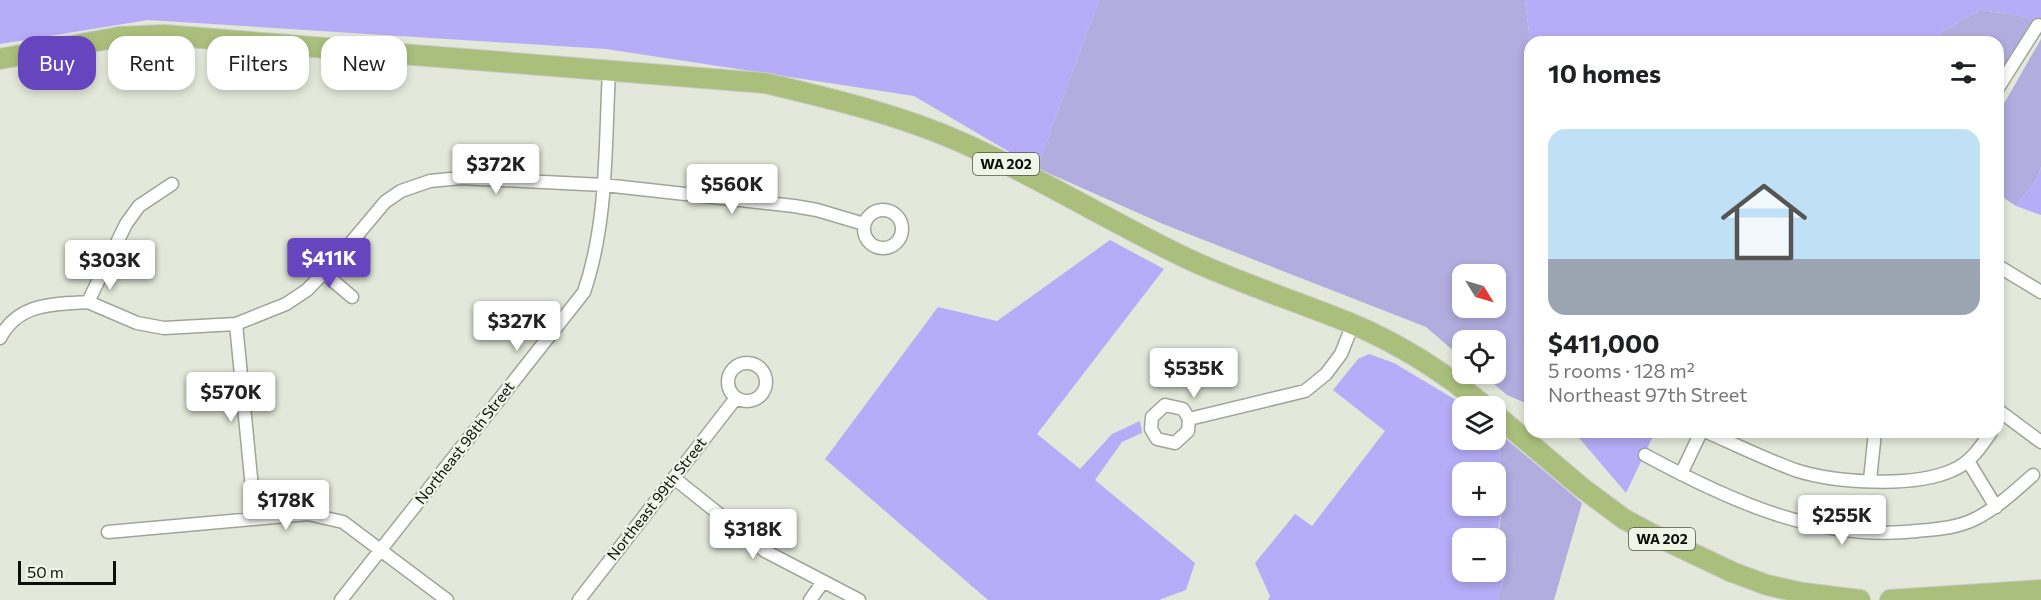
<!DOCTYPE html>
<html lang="en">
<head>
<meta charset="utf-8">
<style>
	:root { --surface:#fff; --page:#f6f6f6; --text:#202124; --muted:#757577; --accent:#6646bf }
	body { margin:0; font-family:Commissioner,sans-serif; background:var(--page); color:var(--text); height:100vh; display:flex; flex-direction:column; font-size:22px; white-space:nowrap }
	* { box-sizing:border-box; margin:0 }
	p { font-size:20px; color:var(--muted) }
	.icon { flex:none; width:33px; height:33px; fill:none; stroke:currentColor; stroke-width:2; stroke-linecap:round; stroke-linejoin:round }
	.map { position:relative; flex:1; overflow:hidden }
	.panel { position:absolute; left:1524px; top:36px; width:480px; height:402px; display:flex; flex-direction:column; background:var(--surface); border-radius:18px; box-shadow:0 3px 9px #0003 }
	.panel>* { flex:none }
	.top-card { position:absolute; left:18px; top:36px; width:570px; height:54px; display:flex; gap:12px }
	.needle { width:39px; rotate:127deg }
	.fabs { position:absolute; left:1452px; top:264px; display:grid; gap:12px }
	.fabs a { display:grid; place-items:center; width:54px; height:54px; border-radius:12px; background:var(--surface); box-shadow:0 3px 9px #0003; font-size:30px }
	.scale { position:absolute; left:18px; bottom:15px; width:98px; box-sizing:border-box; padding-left:6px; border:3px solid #0d0f0b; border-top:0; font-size:16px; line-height:21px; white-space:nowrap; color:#0d0f0b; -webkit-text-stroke:4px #f0f6e7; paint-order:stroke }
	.price { position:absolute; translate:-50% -51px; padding:0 14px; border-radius:6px; background:#fff; color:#222; font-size:20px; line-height:39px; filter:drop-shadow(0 2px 3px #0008) }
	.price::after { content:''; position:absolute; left:50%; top:36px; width:18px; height:14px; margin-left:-9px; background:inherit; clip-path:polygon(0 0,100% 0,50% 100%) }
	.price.active { background:var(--accent); color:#fff }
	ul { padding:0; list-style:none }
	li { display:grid; align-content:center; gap:12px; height:318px; padding:0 24px }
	li span { display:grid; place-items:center; height:186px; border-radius:18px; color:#555 }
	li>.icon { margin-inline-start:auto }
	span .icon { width:108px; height:108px; fill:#fffc; stroke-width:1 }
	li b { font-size:26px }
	h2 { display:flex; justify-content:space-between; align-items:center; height:72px; padding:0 24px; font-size:26px }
	.chip { padding:0 21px; border-radius:18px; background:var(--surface); box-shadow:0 3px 9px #0003; font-size:21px; line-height:54px }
	.chip.active { background:var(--accent); color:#fff }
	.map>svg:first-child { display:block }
	.green { fill:#b2acdf; fill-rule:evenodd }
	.forest { fill:#b7acf7; fill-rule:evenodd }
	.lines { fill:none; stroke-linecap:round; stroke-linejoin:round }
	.street-casing { stroke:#9fa597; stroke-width:15 }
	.primary-casing { stroke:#cacac9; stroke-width:22 }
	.street { stroke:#fff; stroke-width:12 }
	.primary { stroke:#abbf7c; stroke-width:20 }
	.labels { text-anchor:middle; stroke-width:4.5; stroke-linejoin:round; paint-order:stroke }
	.shield { fill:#f0f6e7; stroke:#51544d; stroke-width:1.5 }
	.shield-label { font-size:14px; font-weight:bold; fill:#0d0f0b }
	.street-label { font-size:15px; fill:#0d0f0b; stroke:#f0f6e7 }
</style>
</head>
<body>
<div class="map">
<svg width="2041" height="600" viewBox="0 0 2041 600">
	<rect width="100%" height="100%" fill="#e3e8da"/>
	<path class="green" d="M 1099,0 L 1525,0 L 1530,42 L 1530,405 L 1507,395 L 1482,374 L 1496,374 L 1496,340 L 1462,340 L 1462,358 L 1426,327 L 1163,224 L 1037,168 ZM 1462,274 L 1496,274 L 1496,308 L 1462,308 Z
		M 1981,10 L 2026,17 L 2032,24 L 1998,74 L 1998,42 L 1934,42 L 1943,31 Z
		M 2041,39 L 2041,167 L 2038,178 L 2016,206 L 1998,194 L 1998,114 Z
		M 1498,432 L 1582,503 L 1554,600 L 1497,600 L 1506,573 L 1496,552 L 1503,501 Z"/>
	<path class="forest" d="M 0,0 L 1099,0 L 1037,168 L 914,96 L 606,49 L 148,20 L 0,44 Z
		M 1525,0 L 2041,0 L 2041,36 L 2026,17 L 1981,10 L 1943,31 L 1934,42 L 1530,42 Z
		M 2041,167 L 2041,215 L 2016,206 L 2038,178 Z
		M 1110,240 L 1164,269 L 1037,434 L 1080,469 L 1112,434 L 1140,421 L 1142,433 L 1122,442 L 1095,480 L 1195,563 L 1186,590 L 1159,600 L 988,600 L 825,459 L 938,307 L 997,321 Z
		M 1369,354 L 1394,363 L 1466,406 L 1462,406 L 1462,440 L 1496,440 L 1496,430 L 1498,432 L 1503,501 L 1496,543 L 1496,538 L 1462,538 L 1462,572 L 1496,572 L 1496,552 L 1506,573 L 1497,600 L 1268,600 L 1270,596 L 1255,563 L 1295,514 L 1312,526 L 1385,431 L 1333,390 L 1358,359 ZM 1496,472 L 1496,506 L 1462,506 L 1462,472 Z
		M 1574,432 L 1655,432 L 1626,493 Z"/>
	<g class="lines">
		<g class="street-casing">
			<path id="street" d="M 1998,88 L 2038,25
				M864 229a19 19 0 1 1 38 0a19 19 0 1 1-38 0Z
				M 1998,266 L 2041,292
				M 324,273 L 352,297
				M 88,302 L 137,323 L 164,328 L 236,324 L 286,304 L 307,290 L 338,258 L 385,202 L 401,191 L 430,181 L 461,178 L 604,185 L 794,206 L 817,210 L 864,224
				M 236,324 L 255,519
				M 0,338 C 18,303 53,304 88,302 L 126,224 L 139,206 L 172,184
				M728 382a19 19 0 1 1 38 0a19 19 0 1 1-38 0Z
				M 1998,410 L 2041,442
				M 1189,419 L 1188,431 L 1175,443 L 1157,439 L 1151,429 L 1152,417 L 1165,405 L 1183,409 L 1189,419 L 1305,391 L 1326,374 L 1341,354 L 1353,324
				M 1707,432 C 1736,445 1765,459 1795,470 C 1835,483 1914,488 1953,470 C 1970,463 1981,447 1991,432
				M 1645,455 C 1730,501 1819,542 1917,531 C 1937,529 1957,528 1975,519 C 1997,508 2015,491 2033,475
				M 1968,461 L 1996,507
				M 1681,474 L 1701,432
				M 674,478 L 765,551 L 859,600
				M 1870,480 L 1875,432
				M 108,532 L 308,514 L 343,522 L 447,600
				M 341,600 L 584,292 C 608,222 605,144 609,71
				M 579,600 L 736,398
				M 810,600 L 823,582"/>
		</g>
		<g class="primary-casing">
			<path id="primary" d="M 0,59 L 119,37 L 164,35 L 765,83 C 837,100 909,117 976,149 C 1048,183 1115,224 1186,258 C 1239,283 1296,301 1350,323 C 1398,343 1445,373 1485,406
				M 1496,415 L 1581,487 L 1624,519 L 1652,534 L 1732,572 L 1767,585 L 1803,593 L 1860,600
				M 1890,600 L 2041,590"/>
		</g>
		<use href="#street" class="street"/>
		<use href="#primary" class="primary"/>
	</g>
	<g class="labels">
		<g class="shield">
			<rect x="973" y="153" width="66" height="22" rx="4.5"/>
			<rect x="1629" y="528" width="66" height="22" rx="4.5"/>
		</g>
		<g class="shield-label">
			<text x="1006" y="169">WA 202</text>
			<text x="1662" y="544">WA 202</text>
		</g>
		<g class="street-label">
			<text transform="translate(465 443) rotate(-52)" y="5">Northeast 98th Street</text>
			<text transform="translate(657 499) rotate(-52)" y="5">Northeast 99th Street</text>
		</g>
	</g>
</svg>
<div class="fabs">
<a><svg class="needle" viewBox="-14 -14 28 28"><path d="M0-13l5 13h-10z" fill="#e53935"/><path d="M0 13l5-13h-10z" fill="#757577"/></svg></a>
<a><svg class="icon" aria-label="locate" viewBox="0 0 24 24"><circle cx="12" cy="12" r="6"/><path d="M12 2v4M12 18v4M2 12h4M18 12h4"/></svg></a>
<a><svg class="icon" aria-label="layers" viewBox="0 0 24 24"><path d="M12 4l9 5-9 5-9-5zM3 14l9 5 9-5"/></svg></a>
<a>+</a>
<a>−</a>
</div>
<div class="scale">50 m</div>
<b class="price" style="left:496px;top:195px">$372K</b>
<b class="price" style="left:732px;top:215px">$560K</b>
<b class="price active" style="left:329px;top:289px">$411K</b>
<b class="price" style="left:110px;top:291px">$303K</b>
<b class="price" style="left:517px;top:352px">$327K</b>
<b class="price" style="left:1194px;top:399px">$535K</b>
<b class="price" style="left:231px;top:423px">$570K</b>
<b class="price" style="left:286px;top:531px">$178K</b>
<b class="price" style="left:1842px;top:546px">$255K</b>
<b class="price" style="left:753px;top:560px">$318K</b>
<div class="top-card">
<a class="chip active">Buy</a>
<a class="chip">Rent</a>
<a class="chip">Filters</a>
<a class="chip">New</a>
</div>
<section class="panel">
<h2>10 homes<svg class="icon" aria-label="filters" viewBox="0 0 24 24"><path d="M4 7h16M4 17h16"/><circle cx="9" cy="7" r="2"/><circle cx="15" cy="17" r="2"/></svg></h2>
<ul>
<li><span style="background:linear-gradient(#bfe0f5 70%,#9aa5b1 0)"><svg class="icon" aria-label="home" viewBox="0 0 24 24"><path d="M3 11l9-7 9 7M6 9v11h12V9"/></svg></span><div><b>$411,000</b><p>5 rooms · 128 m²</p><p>Northeast 97th Street</p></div></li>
</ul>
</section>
</div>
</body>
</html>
